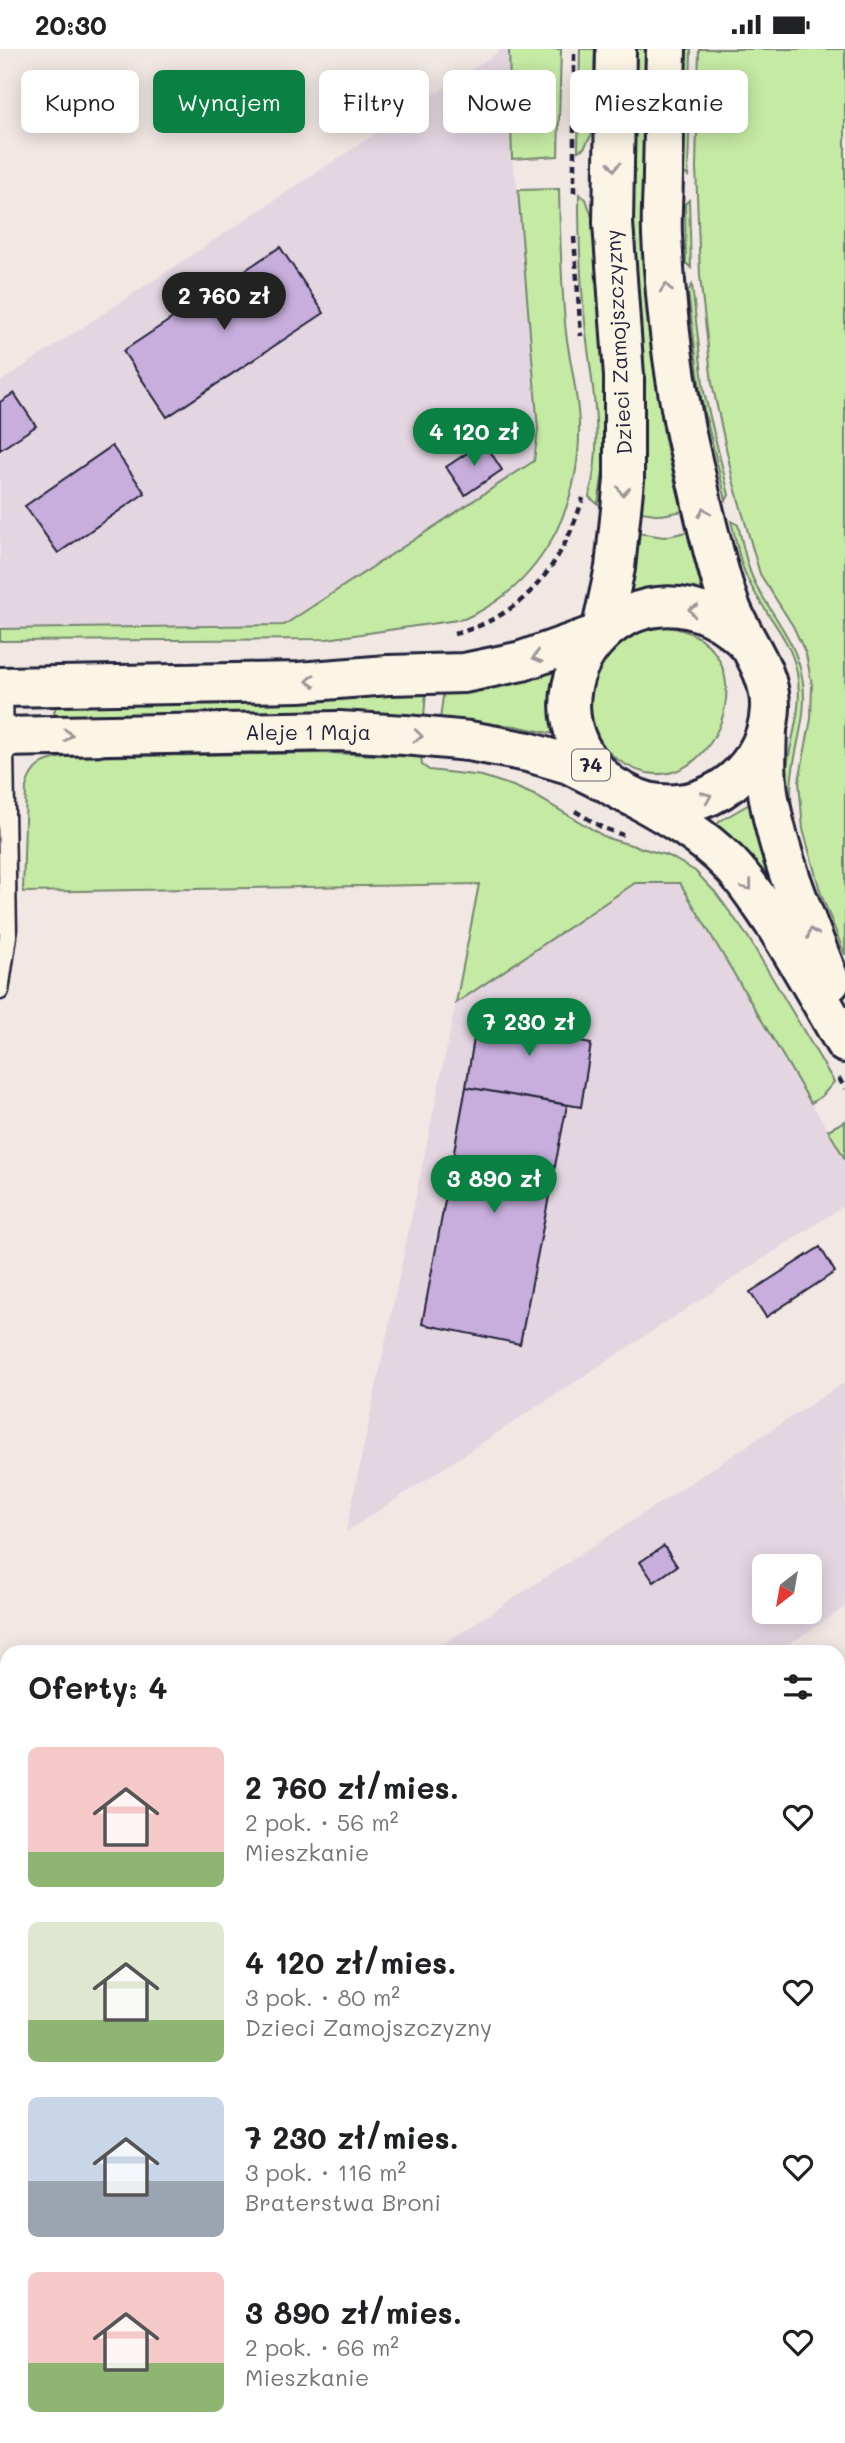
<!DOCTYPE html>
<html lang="pl">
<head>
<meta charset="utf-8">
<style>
	:root { --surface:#fff; --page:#f6f6f6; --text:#202124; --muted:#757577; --accent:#0b8043 }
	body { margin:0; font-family:Mali,sans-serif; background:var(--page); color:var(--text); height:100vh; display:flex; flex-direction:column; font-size:26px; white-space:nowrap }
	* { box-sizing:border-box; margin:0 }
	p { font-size:23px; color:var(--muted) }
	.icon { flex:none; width:38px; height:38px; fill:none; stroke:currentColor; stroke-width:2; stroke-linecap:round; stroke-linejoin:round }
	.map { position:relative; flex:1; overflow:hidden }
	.panel { position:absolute; left:0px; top:1596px; width:845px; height:798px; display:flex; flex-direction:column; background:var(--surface); border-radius:21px 21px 0 0; box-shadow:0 4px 18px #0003 }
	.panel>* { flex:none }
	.top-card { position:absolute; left:21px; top:21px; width:803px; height:63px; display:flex; gap:14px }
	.needle { width:46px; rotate:211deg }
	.tools { position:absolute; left:752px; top:1505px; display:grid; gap:14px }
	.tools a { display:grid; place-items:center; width:70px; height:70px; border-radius:10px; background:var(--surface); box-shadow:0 4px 18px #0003; font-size:35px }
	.price { position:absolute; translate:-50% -60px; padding:0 16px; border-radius:24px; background:var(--accent); color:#fff; font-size:23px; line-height:46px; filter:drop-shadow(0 2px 4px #0008) }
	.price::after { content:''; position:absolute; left:50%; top:42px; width:21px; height:16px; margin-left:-10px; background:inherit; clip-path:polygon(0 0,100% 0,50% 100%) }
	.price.on { background:#222; color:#fff }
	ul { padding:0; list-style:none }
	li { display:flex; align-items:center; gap:21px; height:175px; padding:0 28px }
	li span { display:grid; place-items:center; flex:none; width:196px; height:140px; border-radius:10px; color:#555 }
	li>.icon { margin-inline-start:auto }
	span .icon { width:84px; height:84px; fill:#fffc; stroke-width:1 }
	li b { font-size:30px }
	h2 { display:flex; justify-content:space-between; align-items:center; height:84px; padding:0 28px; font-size:30px }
	.pill { padding:0 24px; border-radius:10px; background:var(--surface); box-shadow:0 4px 18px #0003; font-size:24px; line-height:63px }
	.pill.on { background:var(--accent); color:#fff }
	.status { display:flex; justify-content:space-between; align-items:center; height:49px; padding:0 35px; background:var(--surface); direction:ltr }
	.status svg { height:19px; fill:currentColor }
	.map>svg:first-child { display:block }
	.built { fill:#e4d6e1; fill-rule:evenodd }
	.green { fill:#c5eaa4; stroke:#748670; stroke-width:2 }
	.building { fill:#c7aedc; stroke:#22223b; stroke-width:2 }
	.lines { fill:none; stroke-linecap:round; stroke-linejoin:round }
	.lane-casing { stroke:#22223b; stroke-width:21 }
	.secondary-casing { stroke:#22223b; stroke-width:44 }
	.primary-casing { stroke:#22223b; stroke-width:44 }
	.path { stroke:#22223b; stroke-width:4.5; stroke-dasharray:7 5; stroke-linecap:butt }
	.lane { stroke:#fcf5e5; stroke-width:16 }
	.secondary { stroke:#fcf5e5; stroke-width:38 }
	.primary { stroke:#fcf5e5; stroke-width:38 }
	.oneway { stroke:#9a9698 }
	.labels { text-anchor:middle; stroke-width:5; stroke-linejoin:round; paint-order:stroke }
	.shield { fill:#fcf5e5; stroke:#63616e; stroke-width:2 }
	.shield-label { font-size:19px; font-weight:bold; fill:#22223b }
	.street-label { font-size:21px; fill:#22223b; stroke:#fcf5e5 }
</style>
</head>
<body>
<div class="status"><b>20:30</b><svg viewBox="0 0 49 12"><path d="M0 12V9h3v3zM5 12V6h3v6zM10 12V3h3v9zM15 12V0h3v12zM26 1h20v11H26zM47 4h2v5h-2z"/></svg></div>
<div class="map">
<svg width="845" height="2394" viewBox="0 0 845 2394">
	<rect width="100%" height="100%" fill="#f1e7e3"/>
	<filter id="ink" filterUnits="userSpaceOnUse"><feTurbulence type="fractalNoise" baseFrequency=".0143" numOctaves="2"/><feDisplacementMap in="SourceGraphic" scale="14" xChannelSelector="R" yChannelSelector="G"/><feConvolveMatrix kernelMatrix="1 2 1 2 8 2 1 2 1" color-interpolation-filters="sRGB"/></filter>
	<g filter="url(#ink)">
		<path class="built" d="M 503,0 L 509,0 L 512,110 L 518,141 L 538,381 L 534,412 L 284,576 L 0,580 L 0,333 Z
			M 636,834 L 680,834 L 845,1110 L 845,1156 L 346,1483 L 456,954 Z
			M 845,1333 L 845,1558 L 777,1603 L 431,1603 ZM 765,1517 L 810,1517 L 810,1563 L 765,1563 Z"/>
		<path class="green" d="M 509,0 L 561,0 L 558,107 L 512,110 Z
			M 580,0 L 595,0 L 592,85 L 584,99 L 578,102 Z
			M 634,0 L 646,0 C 643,128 644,258 664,384 C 668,410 676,436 683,462 L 662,466 L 641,463 L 645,404 L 632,136 Z
			M 686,0 L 691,0 L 688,127 L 683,123 Z
			M 699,0 L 845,0 L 845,906 L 821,845 L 803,780 L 799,732 L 811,670 L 812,636 L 806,605 L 793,577 L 760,525 L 733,431 L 712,334 L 700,227 L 696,118 Z
			M 559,140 C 560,188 561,237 566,284 C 570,314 578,345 579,375 C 581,457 542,537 464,570 L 327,590 L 0,592 L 0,580 L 284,576 L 534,412 L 538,380 L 518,141 Z
			M 579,145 L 586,150 L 593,171 L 603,313 L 605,385 L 604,416 L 598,455 L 589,448 C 605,383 591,337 585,273 C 580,231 579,188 579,145 Z
			M 689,151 L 691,219 L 686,214 L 685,155 Z
			M 692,236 L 704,343 L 729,446 L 726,451 L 701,348 L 688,242 Z
			M 731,472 L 738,476 C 743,496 747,520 757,538 C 775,570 798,595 803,634 C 809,680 784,716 793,766 L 789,767 C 787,755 784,742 785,730 C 789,693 804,661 797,624 C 790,585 759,560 745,524 C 738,508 736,489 731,472 Z
			M 687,483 L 703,546 L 628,550 L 628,529 L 638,484 L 664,488 Z
			M 655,577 C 787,581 713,780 617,710 C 593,692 580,651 593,623 C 596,617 602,611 606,606 C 609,602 612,596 615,593 C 625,585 643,581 655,577 Z
			M 558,614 L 558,686 L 515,677 L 440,670 L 444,640 Z
			M 426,643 L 424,668 C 304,659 182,666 61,668 L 56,667 L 54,663 L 56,658 L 62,656 C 183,654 305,657 426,643 Z
			M 328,704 L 421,708 L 422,716 L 429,721 L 482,727 L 513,737 L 534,746 L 607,789 L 669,807 L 695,822 L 715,843 L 748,888 L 834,1033 L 822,1047 L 811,1054 L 680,834 L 635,834 L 456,954 L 479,835 L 23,843 L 26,738 C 32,716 45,710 67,708 Z
			M 753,753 L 772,832 L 768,831 L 719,780 L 717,776 L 720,772 Z
			M 845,1072 L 845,1110 L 828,1081 Z"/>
		<path class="building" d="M 280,198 L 324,264 L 167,368 L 123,302 Z
			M 14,344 L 36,377 L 0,401 L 0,353 Z
			M 484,393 L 502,421 L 465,446 L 446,418 Z
			M 112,397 L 145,444 L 58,504 L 25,457 Z
			M 479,959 L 583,977 L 580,993 L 591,995 L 581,1058 L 466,1038 Z
			M 466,1038 L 567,1056 L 520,1295 L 422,1275 Z
			M 820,1198 L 835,1223 L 766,1268 L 750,1243 Z
			M 664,1497 L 677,1517 L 654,1533 L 640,1513 Z
			M 838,2169 L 845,2180 L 845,2234 L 838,2238 Z"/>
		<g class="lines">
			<g class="lane-casing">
				<path id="lane" d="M 0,942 L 8,887 L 4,638"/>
			</g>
			<g class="secondary-casing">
				<path id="secondary" d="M 767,680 C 766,705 765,731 770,755 C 782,817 808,875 830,933
					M 638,750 C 671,768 702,787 729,814 C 747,832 760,854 774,874 C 799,913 822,954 845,994"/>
			</g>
			<g class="primary-casing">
				<path id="primary" d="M 666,0 C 665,41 664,83 663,124 C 663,144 661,165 662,186 C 665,245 671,306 682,364 C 687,395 696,425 702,455 C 710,489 718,524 730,557 C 743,592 771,620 770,659 C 767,729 690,778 627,745 C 620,741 612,738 606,732 C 503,636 644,486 749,596
					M 0,638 L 299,633 L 388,626 L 464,624 L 522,612 L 601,584 L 615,519 L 624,431 L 624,327 L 613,174 L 616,0
					M 0,688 L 339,682 L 405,686 L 469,692 L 528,703 L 569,715 L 603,732"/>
			</g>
			<path class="path" d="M 574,144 L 574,0
				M 574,188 L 581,287
				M 454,585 C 525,567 562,516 583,449
				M 575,762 L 603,779 L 623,786
				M 839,1029 L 845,1040"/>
			<use href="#lane" class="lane"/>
			<use href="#secondary" class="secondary"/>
			<use href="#primary" class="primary"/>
		</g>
		<defs><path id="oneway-chevron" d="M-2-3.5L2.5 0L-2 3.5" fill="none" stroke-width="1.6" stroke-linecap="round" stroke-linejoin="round" transform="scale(1.75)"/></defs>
		<g class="oneway">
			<use href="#oneway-chevron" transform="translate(614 117) rotate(91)"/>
			<use href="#oneway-chevron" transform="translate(666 239) rotate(-95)"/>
			<use href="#oneway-chevron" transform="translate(623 442) rotate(96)"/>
			<use href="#oneway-chevron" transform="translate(704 463) rotate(-103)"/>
			<use href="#oneway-chevron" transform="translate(693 561) rotate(-166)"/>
			<use href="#oneway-chevron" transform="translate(537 608) rotate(163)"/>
			<use href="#oneway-chevron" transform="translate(311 632) rotate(176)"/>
			<use href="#oneway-chevron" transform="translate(68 686) rotate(-1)"/>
			<use href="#oneway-chevron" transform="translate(418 687) rotate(6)"/>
			<use href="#oneway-chevron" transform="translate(707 748) rotate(-22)"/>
			<use href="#oneway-chevron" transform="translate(748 837) rotate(52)"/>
			<use href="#oneway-chevron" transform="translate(812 884) rotate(-111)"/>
		</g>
	</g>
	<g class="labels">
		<rect class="shield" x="572" y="700.5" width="38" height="31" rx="5"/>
		<g class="shield-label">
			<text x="591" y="723">74</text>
		</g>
		<g class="street-label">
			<text transform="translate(619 293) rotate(-93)" y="7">Dzieci Zamojszczyzny</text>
			<text x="308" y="691">Aleje 1 Maja</text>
		</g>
	</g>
</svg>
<div class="tools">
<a><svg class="needle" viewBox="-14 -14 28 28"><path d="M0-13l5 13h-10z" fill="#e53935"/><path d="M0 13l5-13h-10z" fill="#757577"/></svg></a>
</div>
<b class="price on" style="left:224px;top:283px">2 760 zł</b>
<b class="price" style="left:474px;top:419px">4 120 zł</b>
<b class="price" style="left:529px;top:1009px">7 230 zł</b>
<b class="price" style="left:494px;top:1166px">3 890 zł</b>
<div class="top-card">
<a class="pill">Kupno</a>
<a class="pill on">Wynajem</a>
<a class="pill">Filtry</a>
<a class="pill">Nowe</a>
<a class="pill">Mieszkanie</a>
</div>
<section class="panel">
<h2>Oferty: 4<svg class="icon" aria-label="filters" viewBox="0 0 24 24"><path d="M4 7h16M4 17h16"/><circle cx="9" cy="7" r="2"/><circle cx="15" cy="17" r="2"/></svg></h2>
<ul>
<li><span style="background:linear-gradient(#f6c9c9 75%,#8fb573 0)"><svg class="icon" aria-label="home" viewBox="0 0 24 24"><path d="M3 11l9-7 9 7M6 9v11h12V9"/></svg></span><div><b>2 760 zł/mies.</b><p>2 pok. · 56 m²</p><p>Mieszkanie</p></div><svg class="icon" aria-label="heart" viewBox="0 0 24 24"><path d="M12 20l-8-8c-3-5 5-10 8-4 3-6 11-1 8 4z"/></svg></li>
<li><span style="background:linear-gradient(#dfe7d0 70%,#8fb573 0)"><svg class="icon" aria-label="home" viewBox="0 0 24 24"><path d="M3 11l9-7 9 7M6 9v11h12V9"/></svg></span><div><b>4 120 zł/mies.</b><p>3 pok. · 80 m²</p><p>Dzieci Zamojszczyzny</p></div><svg class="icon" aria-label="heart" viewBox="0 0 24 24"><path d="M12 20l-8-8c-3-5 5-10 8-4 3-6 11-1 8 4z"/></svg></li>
<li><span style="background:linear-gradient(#c9d6e8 60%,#9aa5b1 0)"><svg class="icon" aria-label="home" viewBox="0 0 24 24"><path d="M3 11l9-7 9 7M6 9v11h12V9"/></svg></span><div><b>7 230 zł/mies.</b><p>3 pok. · 116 m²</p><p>Braterstwa Broni</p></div><svg class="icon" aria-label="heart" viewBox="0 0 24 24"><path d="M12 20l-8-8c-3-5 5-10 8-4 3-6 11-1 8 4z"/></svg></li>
<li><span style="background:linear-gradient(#f6c9c9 65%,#8fb573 0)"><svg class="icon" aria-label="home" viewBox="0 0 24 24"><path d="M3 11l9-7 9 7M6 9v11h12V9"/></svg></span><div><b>3 890 zł/mies.</b><p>2 pok. · 66 m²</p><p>Mieszkanie</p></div><svg class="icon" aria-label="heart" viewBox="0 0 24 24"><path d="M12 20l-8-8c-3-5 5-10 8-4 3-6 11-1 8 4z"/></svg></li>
</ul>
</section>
</div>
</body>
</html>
